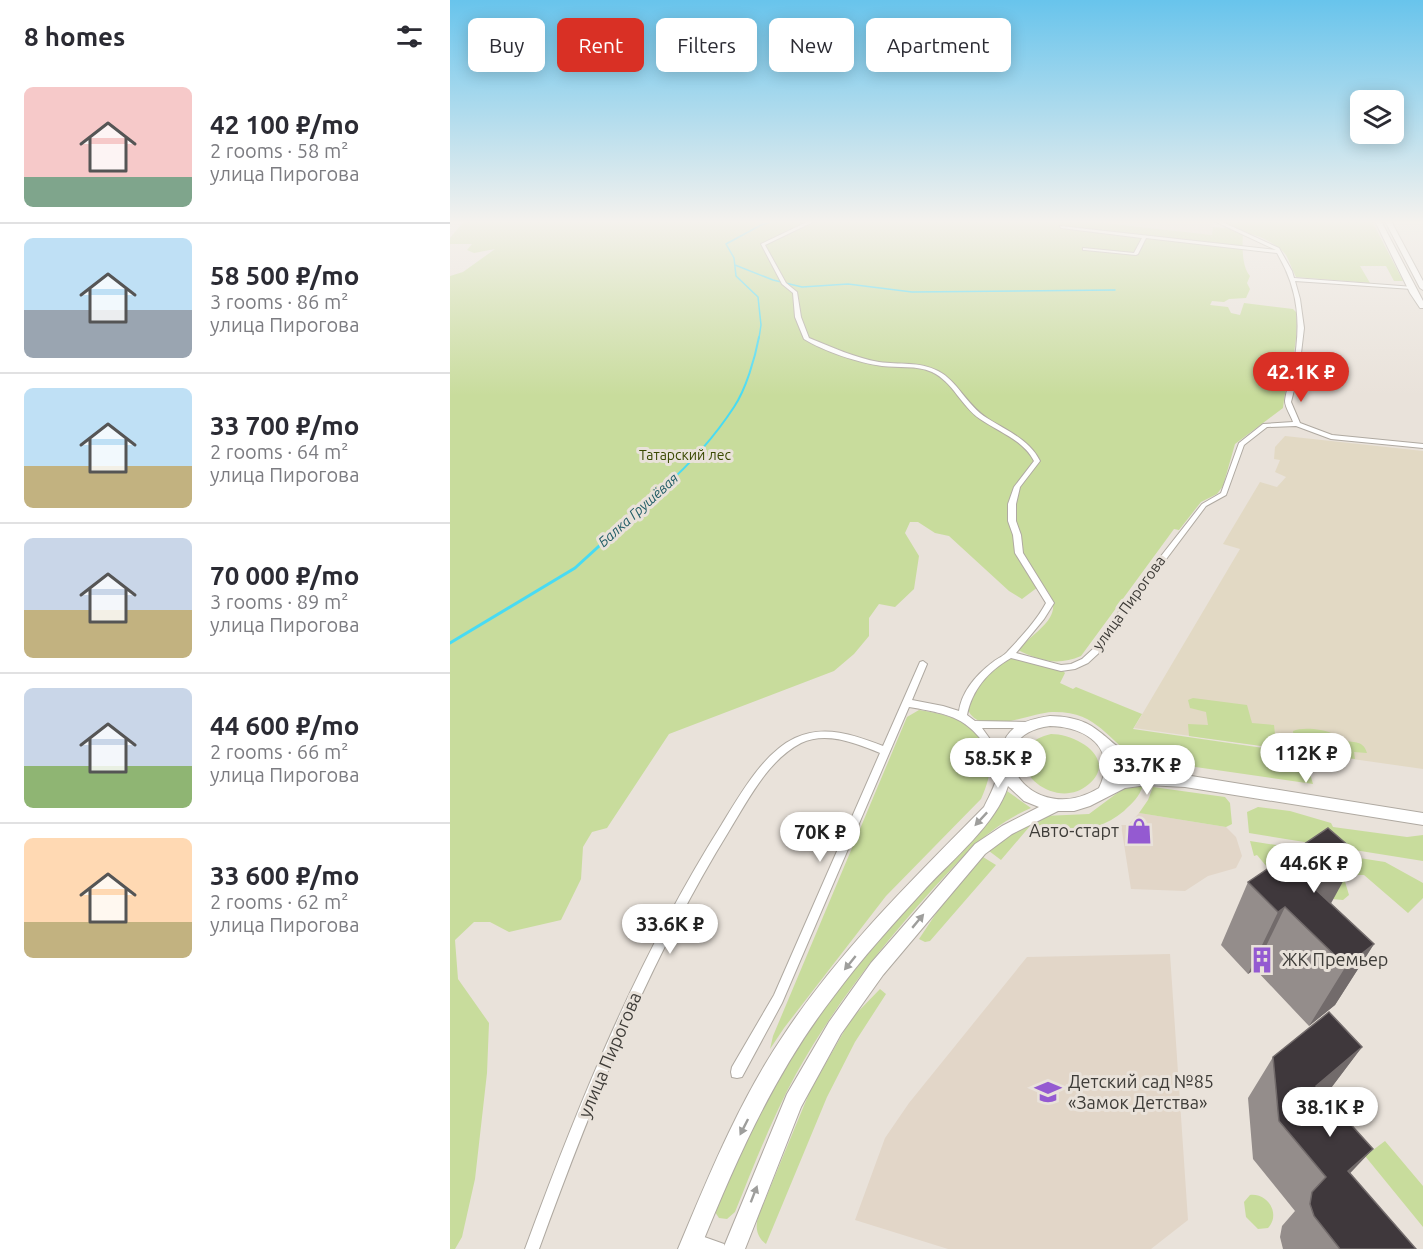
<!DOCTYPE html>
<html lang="en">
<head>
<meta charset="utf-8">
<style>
	:root { --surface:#fff; --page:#f2f2f3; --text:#2b2b33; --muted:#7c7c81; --line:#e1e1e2; --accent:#d93025 }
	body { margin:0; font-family:Ubuntu,sans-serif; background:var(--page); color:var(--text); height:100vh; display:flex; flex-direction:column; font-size:22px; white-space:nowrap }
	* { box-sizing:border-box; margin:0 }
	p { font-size:20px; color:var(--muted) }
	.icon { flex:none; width:33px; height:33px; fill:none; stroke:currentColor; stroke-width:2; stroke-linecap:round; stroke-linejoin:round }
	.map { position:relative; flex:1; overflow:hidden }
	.side { display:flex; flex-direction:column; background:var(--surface); width:450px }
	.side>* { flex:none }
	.guide { position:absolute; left:18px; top:18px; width:570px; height:54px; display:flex; gap:12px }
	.fabs { position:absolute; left:900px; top:90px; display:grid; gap:12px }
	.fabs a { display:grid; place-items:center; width:54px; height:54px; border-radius:9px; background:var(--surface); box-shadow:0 3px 15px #0003; font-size:30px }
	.price { position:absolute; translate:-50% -51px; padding:0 14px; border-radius:21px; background:#fff; color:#222; font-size:20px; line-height:39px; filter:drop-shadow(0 2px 3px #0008) }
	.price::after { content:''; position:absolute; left:50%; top:36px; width:18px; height:14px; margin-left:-9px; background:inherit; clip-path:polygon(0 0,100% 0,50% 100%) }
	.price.active { background:var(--accent); color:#fff }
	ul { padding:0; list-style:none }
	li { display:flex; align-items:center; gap:18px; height:150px; padding:0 24px }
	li+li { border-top:2px solid var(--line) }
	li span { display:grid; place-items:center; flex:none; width:168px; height:120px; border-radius:9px; color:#555 }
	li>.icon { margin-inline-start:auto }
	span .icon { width:72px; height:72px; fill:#fffc; stroke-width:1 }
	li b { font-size:26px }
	h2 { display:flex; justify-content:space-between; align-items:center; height:72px; padding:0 24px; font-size:26px }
	.pill { padding:0 21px; border-radius:9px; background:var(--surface); box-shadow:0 3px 15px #0003; font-size:21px; line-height:54px }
	.pill.active { background:var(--accent); color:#fff }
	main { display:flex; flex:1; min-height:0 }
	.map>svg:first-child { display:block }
	.built { fill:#e2d6c8 }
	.industrial { fill:#e2d9c4 }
	.green { fill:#c8dc9c }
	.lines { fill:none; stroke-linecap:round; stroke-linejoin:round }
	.stream-far2 { stroke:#48dbf3; stroke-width:1.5 }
	.stream-far1 { stroke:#48dbf3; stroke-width:2 }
	.stream { stroke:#48dbf3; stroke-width:3 }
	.street-casing { stroke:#afa9a1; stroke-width:2 }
	.secondary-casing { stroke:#afa9a1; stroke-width:2 }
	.street { fill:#fff; fill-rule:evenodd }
	.secondary { fill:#fff; fill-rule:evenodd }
	.wall { fill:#948d8b }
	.shaded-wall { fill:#726b6b }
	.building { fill:#3f383c; stroke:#726b6b; stroke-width:1.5 }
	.oneway { fill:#9e9e9c }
	.labels { text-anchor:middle; stroke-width:6; stroke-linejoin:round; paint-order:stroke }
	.far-park-label { font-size:14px; fill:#394800; stroke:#e9e2da }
	.far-water-label { font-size:14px; font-style:italic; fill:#215c66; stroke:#e9e2da }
	.street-label { font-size:15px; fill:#3e3c38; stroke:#e9e2da }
	.near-poi-label { font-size:18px; fill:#3e3c38; stroke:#e9e2da; text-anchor:start }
	.near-street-label { font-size:18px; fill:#3e3c38; stroke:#e9e2da }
</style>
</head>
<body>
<main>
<section class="side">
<h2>8 homes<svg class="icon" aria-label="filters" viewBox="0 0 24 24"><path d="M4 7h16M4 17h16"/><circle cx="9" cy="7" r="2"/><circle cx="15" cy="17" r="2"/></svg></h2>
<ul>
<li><span style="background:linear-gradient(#f6c9c9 75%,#7fa58c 0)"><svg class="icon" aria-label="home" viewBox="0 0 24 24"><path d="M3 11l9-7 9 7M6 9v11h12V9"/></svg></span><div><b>42 100 ₽/mo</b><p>2 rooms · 58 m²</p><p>улица Пирогова</p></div></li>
<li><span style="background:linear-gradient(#bfe0f5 60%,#9aa5b1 0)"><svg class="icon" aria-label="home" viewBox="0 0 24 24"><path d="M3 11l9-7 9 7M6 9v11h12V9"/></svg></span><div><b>58 500 ₽/mo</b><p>3 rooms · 86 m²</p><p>улица Пирогова</p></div></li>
<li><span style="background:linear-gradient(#bfe0f5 65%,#c2b280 0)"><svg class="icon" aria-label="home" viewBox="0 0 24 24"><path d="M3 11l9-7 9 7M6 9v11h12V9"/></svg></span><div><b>33 700 ₽/mo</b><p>2 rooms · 64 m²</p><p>улица Пирогова</p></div></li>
<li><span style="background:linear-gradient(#c9d6e8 60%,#c2b280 0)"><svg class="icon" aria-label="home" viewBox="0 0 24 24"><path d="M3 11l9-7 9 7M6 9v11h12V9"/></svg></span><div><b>70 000 ₽/mo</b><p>3 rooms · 89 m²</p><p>улица Пирогова</p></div></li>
<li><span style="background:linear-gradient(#c9d6e8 65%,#8fb573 0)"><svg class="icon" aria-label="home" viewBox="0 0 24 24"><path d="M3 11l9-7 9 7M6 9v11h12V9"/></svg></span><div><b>44 600 ₽/mo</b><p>2 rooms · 66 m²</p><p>улица Пирогова</p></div></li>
<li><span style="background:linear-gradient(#ffd9b3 70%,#c2b280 0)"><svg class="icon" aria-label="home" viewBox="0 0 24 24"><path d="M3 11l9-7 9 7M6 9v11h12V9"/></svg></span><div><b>33 600 ₽/mo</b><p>2 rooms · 62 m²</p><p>улица Пирогова</p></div></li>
</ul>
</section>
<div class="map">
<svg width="973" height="1249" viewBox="0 0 973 1249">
	<rect width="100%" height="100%" fill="#e9e2da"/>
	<path class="built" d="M 689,813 L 776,827 L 786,837 L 792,856 L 786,868 L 758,876 L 735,891 L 681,889 L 671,825 L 678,825 Z
		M 720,954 L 738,1220 L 701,1249 L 498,1249 L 405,1220 L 435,1138 L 459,1103 L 577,957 Z"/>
	<path class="industrial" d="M 638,221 L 764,221 L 762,235 Z
		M 835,436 L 973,451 L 973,769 L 684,728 L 790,549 L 773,544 L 810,482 L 827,487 L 836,477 L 825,472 L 830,460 L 824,459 L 825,447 Z"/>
	<path class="green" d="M 14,221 L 638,221 L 762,235 L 763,227 L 776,228 L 779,226 L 769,221 L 922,221 L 953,281 L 944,281 L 936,266 L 910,266 L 920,283 L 846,277 C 842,270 840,262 836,255 C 829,245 805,232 793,234 C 792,247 792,267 800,276 L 797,283 L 800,289 L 796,298 L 779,299 L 774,302 L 762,301 L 760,305 L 778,307 L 781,313 L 790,315 L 794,303 L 843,309 L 846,312 C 850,348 836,375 833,408 L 785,444 L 773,486 L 767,494 L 751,502 L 729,530 L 724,529 L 631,656 C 608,666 590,661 568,650 C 589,627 620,615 592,584 L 572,599 L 559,591 L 499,536 L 485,533 L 468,522 L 460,522 L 455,533 L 469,556 L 464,589 L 445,607 L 429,604 L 419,618 L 419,636 L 404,654 L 384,671 L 219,734 L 157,828 L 142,832 L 133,847 L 131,879 L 111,920 L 59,932 L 40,922 L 24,922 L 5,940 L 8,979 L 39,1023 L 37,1073 L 25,1179 L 12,1237 L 5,1249 L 0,1249 L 0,276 L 13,272 L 45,249 L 24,253 L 17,250 L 22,244 L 0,244 L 0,238 Z
		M 564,658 L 613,671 L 615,673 L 610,683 L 623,689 L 626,687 L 692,714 L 683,729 L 827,750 L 828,760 L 859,770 L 863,784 L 690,759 C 655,741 650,711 602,712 C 580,713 526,739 517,707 C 522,688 544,661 564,658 Z
		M 743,698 L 797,705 L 802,723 L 824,725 L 826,743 L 845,745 L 843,731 C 852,727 872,729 881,733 C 884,734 886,738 889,739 C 900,744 913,738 917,753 L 904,752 L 905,759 L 739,736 L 738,724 L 758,725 L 756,712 L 740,708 L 738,700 Z
		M 469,710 C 524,718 558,740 531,799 L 436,896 L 334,1028 L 320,1049 L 323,1036 L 457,717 Z
		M 601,734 C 627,734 668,759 639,784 C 600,818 536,750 601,734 Z
		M 693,785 C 689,798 683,802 674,811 C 645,835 616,832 580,826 L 551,860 L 539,851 L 562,832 L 594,816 L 639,814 L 674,788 Z
		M 703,787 L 775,797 L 780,803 L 782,824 L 776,827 L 689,813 L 698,800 Z
		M 557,791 L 581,808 C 537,827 513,857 481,891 C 430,948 383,1007 346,1074 C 322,1118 304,1165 285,1212 L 277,1219 L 269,1218 L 265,1212 L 266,1204 L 334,1064 L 399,972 L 548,806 Z
		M 808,807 L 840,811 L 881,823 L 883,827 L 957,837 L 973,835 L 973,861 L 799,833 L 797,812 Z
		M 800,841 L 935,862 L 973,883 L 973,898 L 958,913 L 914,875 L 893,875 L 899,895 L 893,900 L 882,899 L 817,867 L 807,855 L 804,856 Z
		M 533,857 L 546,865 L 480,941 L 475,942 L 469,939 L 493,903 Z
		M 430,989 L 436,994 L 405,1042 L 377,1097 L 316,1244 C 307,1237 305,1228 308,1217 L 360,1091 L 401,1019 Z
		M 935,1141 L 973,1186 L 973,1227 L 915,1156 Z
		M 800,1195 C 818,1193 831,1214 818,1228 L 808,1229 L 796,1217 L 794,1202 Z"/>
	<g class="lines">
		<path class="stream-far2" d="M 285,265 L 323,280 L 352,287 L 398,284 L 462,292 L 665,290
			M 309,338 L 311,325 L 308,297 L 286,276 L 284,258 L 276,244 L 311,225 L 324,221"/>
		<path class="stream-far1" d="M 213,488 C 239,465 265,436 284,407 C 296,389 305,358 309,337"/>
		<path class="stream" d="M 0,643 L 125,568 L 215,486"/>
		<g class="street-casing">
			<path id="street" d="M 359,221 L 365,221 L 315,245 L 336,283 L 347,292 L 351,317 L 359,338 C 382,347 405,358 429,362 C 449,365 469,361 488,371 C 508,381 516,405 537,418 C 557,431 579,439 590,461 L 570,487 L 566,504 L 566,521 L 571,535 L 573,553 L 604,603 L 594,619 L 566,653 L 611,665 L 621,664 L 632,659 L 645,647 L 678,598 L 752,504 L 771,493 L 789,443 L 813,424 L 843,422 C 841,416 835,407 835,401 C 836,390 841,379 843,369 C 851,326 850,292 827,253 L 696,238 L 688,254 L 686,255 L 635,250 L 633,250 L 633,248 L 684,253 L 692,238 L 611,228 L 610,226 L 826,250 L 764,221 L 770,221 L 829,248 L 842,271 L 844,278 L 964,287 L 964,288 L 962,289 L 845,281 L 850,299 L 854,328 L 849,370 L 841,402 L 850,423 L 882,435 L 973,444 L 973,448 L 881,439 L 846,426 L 817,427 L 794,445 L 776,495 L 756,506 L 684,602 L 651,651 L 638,663 L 625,669 L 611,671 L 561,658 C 538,671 522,690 517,715 L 525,721 L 578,722 L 581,723 L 583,725 L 581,727 L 578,728 L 532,728 L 558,764 L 560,767 L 558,770 L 555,771 L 552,770 C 522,722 514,716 459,707 L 332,1003 L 292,1077 L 287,1078 L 282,1077 L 281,1072 L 282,1067 L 324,995 L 430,753 C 406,743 376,731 351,743 C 318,760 298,800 279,831 C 198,963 142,1103 89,1249 L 75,1249 C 130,1100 187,959 272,824 C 290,795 313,753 345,738 C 374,724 405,735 433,746 L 470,662 L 473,661 L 477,664 L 462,700 L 493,706 L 509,711 C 512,691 527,674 543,662 C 548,658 554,656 558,651 C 571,637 587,620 596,603 L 565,553 L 563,535 L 558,521 L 558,504 L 564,487 L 584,461 C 573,440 549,432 530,419 C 511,406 503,382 482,372 C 466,365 449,368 432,366 C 409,363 373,351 354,339 L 345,317 L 343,293 L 332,284 L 311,244 Z
				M 243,1233 L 274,1244 L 276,1249 L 248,1249 L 238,1245 L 236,1240 L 238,1235 Z"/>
		</g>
		<g class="secondary-casing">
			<path id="secondary" d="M 925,221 L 931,221 L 973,301 L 973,308 L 970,308 L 960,293 Z
				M 935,221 L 941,221 L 973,281 L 973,290 L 970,288 Z
				M 600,716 C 649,717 650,739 686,759 C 701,768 719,770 735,775 L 973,813 L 973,825 L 735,787 L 697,785 L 675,788 L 640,806 L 624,811 L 608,811 L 562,834 L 535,854 L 433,975 L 391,1034 L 351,1107 L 295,1249 L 273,1249 L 337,1094 L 379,1022 L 421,963 L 525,844 L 552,826 L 589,807 L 574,801 L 558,786 C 547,823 502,860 476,888 C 444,923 412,958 384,996 C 325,1072 286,1160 250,1249 L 228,1249 C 259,1175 290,1099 335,1033 C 391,949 464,878 534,807 C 540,795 548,780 549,767 C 550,731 566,721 600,716 ZM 600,726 C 637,727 668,748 649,788 C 579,831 521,737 600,726 ZM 669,763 L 691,774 L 667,779 Z"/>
		</g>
		<use href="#street" class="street"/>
		<use href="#secondary" class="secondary"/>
	</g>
	<path class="wall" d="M 798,882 L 881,904 L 924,944 L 885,1005 L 859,1026 L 805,969 L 798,974 L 771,945 Z
		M 912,1047 L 881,1088 L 874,1094 L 900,1174 L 966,1249 L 833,1249 L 830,1237 L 832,1226 L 845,1211 L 803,1159 L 798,1098 L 823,1057 Z"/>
	<path class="shaded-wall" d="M 908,854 L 873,918 L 863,887 Z
		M 835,907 L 805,969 L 798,974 L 828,912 Z
		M 924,944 L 885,1005 L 859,1026 L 896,966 Z
		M 912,1047 L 881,1088 L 837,1125 L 866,1086 Z
		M 923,1149 L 889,1185 L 898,1171 Z"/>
	<path class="building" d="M 878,828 L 908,854 L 863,887 L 924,944 L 896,966 L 835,907 L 828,912 L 798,882 Z
		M 879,1012 L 912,1047 L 866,1086 L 923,1149 L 898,1171 L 966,1249 L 890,1249 L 864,1216 L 860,1204 L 862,1192 L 876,1177 L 829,1121 L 823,1057 Z"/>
	<defs><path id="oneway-solid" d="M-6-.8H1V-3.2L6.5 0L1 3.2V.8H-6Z" transform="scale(1.5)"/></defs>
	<g class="oneway">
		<use href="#oneway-solid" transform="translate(531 819) rotate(133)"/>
		<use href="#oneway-solid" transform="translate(468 921) rotate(-50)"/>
		<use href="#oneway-solid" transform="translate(400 963) rotate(129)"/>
		<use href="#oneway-solid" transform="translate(294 1127) rotate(117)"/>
		<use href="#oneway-solid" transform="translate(304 1194) rotate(-69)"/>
	</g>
	<linearGradient id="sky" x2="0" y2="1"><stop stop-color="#68c4ec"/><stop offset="0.56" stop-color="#f5f2ee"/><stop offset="1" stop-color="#f5f2ee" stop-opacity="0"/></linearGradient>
	<rect width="973" height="396" fill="url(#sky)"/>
	<defs>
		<g id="shop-bare" transform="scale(2.07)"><path d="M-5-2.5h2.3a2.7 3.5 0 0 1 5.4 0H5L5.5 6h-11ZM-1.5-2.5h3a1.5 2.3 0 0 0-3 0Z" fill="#945ad1" stroke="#e9e2da" stroke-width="2.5" paint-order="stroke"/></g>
		<g id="building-bare" transform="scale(2.07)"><path d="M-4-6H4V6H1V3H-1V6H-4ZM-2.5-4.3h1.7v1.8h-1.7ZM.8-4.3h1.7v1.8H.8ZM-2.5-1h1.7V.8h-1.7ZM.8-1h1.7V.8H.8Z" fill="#945ad1" stroke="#e9e2da" stroke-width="2.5" paint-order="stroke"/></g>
		<g id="school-bare" transform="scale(2.07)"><path d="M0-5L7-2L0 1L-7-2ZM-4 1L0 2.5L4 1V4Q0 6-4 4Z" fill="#945ad1" stroke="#e9e2da" stroke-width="2.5" paint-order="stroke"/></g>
	</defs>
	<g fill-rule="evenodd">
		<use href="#shop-bare" x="689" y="831"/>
		<use href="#building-bare" x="812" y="960"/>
		<use href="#school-bare" x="598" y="1092"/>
	</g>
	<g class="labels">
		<g class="far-park-label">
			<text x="235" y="460">Татарский лес</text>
		</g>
		<g class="far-water-label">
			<text transform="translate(188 510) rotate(-42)" y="5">Балка Грушёвая</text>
		</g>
		<g class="street-label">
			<text transform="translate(679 603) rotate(-54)" y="5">улица Пирогова</text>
		</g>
		<g class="near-poi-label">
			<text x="669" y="837" text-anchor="end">Авто-старт</text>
			<text x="832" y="966">ЖК Премьер</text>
			<text x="618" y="1088">Детский сад №85<tspan x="618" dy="21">«Замок Детства»</tspan></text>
		</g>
		<g class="near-street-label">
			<text transform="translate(160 1055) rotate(-67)" y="6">улица Пирогова</text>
		</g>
	</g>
</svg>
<div class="fabs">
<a><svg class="icon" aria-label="layers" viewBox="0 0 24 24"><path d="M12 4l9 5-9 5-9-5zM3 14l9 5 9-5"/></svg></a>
</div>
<b class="price active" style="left:851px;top:403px">42.1K ₽</b>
<b class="price" style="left:856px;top:784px">112K ₽</b>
<b class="price" style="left:548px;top:789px">58.5K ₽</b>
<b class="price" style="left:697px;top:796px">33.7K ₽</b>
<b class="price" style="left:370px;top:863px">70K ₽</b>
<b class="price" style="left:864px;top:894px">44.6K ₽</b>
<b class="price" style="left:220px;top:955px">33.6K ₽</b>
<b class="price" style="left:880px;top:1138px">38.1K ₽</b>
<div class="guide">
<a class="pill">Buy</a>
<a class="pill active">Rent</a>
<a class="pill">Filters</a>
<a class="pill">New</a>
<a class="pill">Apartment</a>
</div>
</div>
</main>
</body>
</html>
